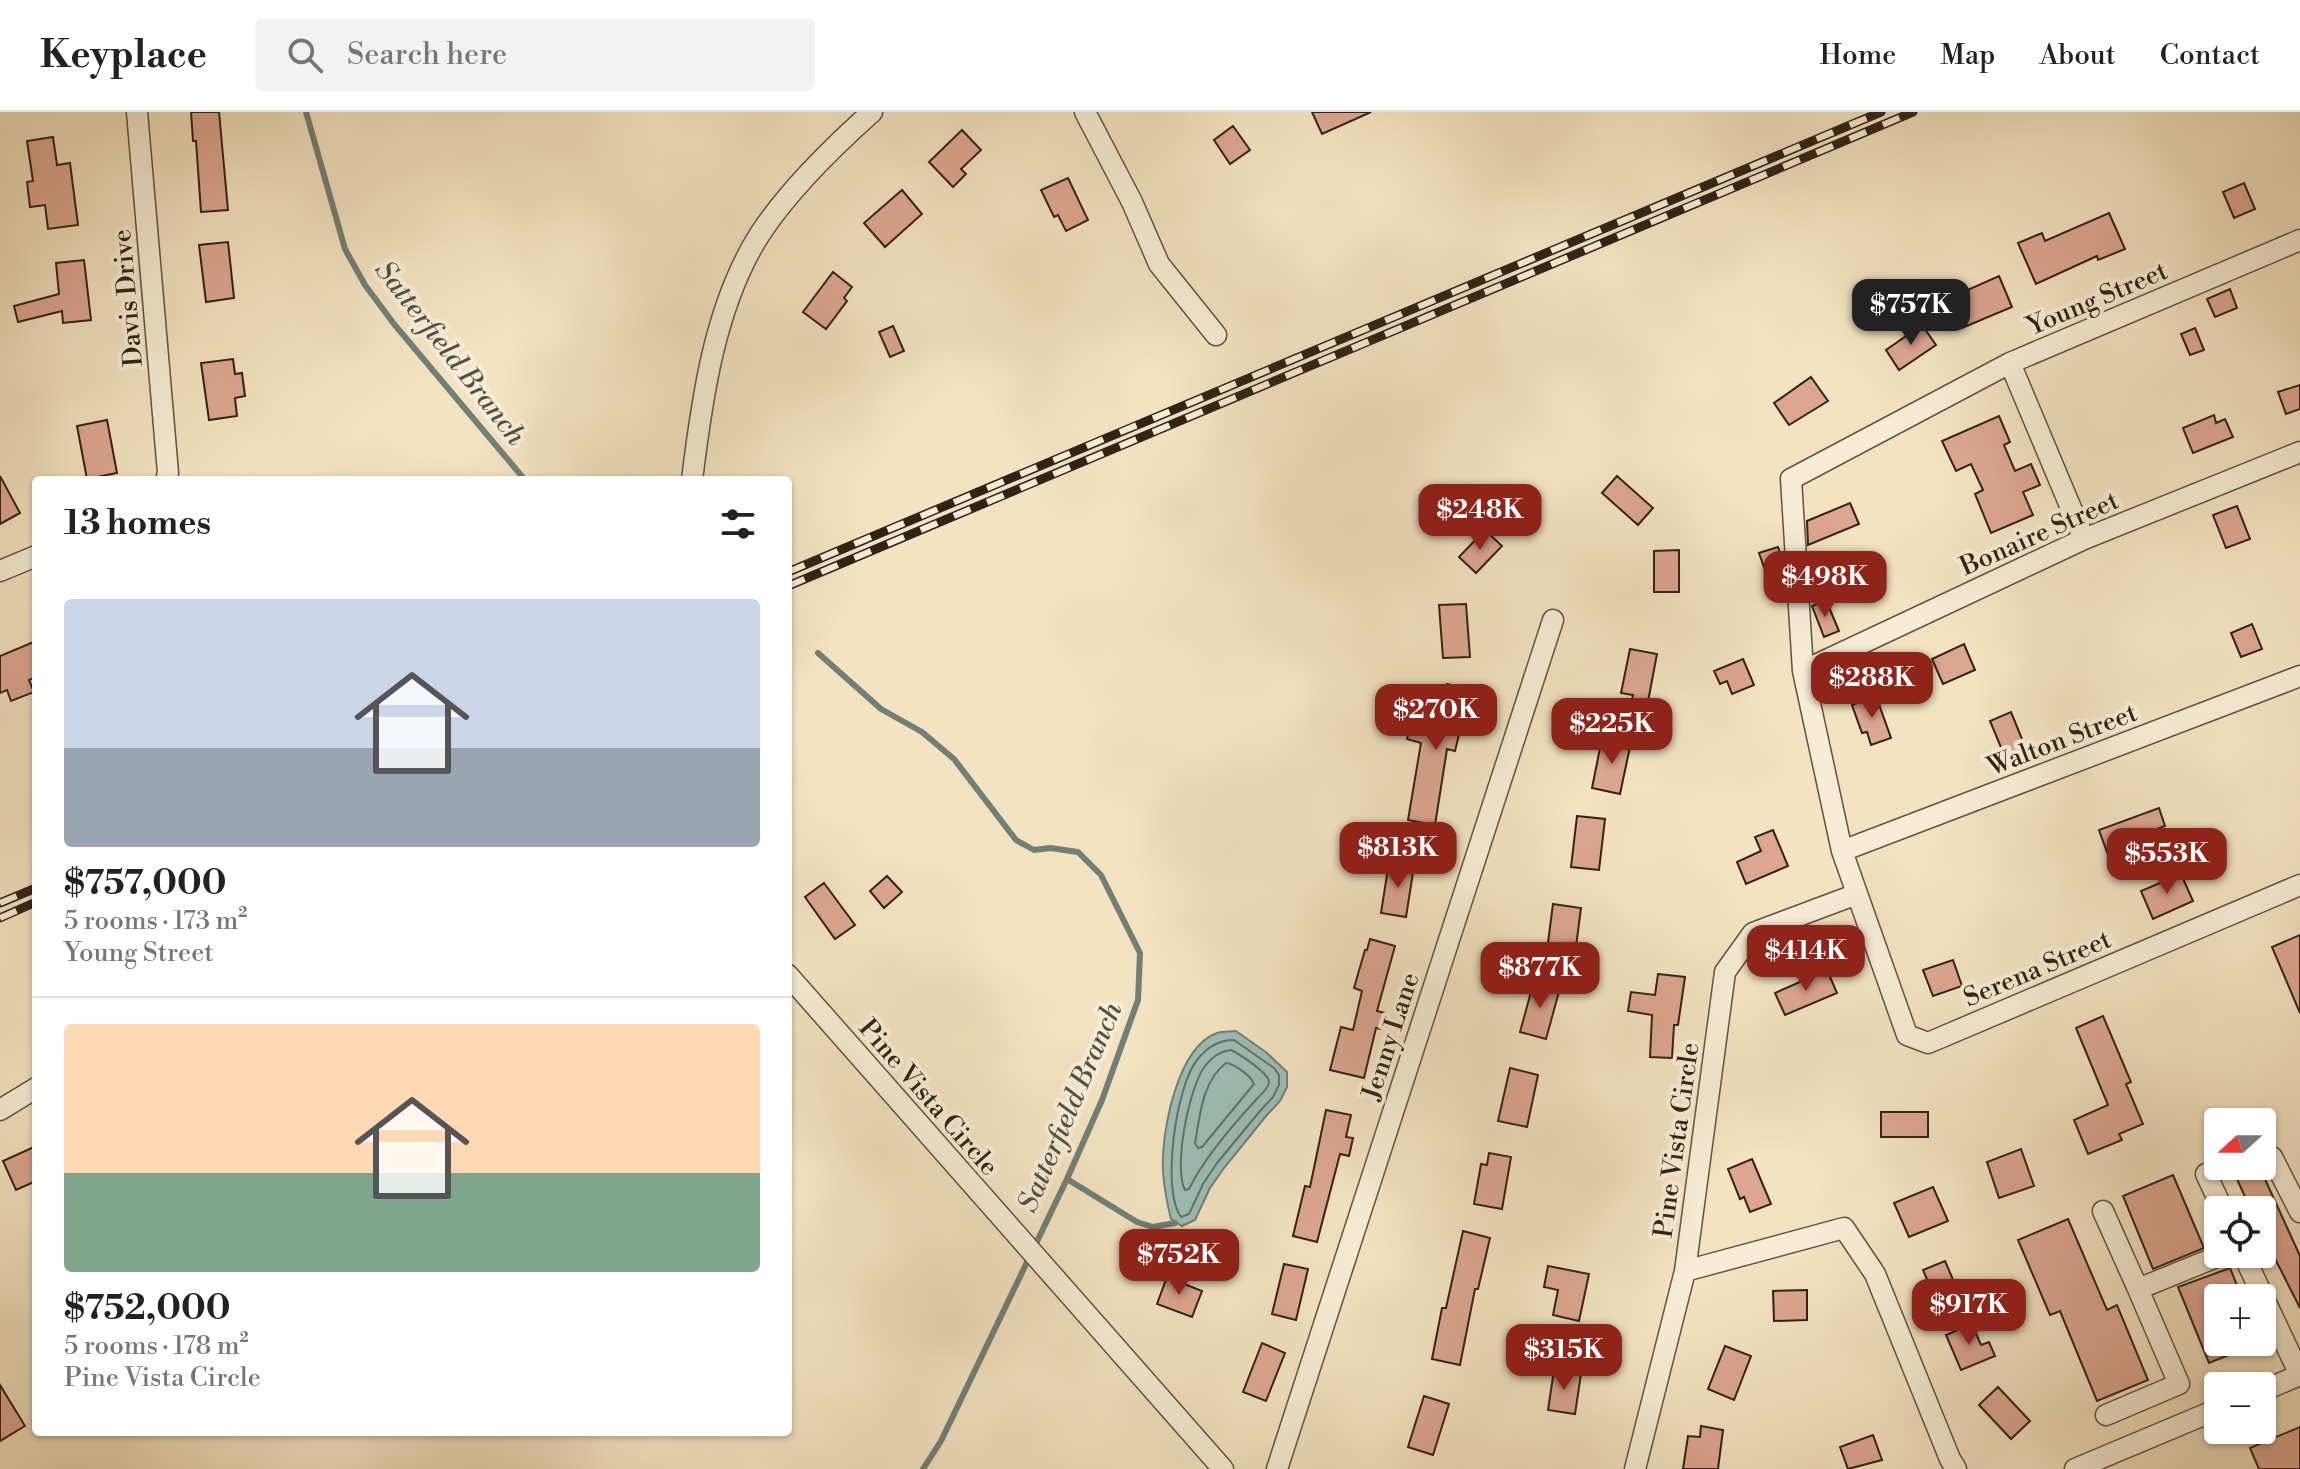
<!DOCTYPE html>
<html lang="en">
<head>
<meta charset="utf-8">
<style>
	:root { --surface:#fff; --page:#f2f2f2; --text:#222; --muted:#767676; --line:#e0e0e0; --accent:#8f2418 }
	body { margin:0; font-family:"Libre Bodoni",serif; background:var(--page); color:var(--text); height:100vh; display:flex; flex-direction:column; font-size:30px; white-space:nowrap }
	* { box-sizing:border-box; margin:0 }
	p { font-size:26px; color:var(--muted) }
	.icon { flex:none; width:44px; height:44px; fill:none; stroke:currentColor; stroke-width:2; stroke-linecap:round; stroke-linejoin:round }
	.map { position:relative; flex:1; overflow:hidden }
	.drawer { position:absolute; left:32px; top:364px; width:760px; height:960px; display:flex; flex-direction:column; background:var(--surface); border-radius:8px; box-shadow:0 2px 6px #0004 }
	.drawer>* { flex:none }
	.needle { width:52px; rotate:249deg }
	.controls { position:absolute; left:2204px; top:996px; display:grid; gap:16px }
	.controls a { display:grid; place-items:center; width:72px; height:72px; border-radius:8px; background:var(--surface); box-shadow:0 2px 6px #0004; font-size:40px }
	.price { position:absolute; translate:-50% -68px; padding:0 18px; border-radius:16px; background:var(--accent); color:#fff; font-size:26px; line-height:52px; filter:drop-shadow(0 2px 4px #0008) }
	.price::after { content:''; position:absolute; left:50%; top:48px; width:24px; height:18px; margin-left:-12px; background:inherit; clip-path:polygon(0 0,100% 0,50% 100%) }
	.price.on { background:#222; color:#fff }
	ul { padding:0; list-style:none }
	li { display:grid; align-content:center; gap:16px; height:424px; padding:0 32px }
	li+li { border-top:2px solid var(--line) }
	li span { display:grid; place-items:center; height:248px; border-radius:8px; color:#555 }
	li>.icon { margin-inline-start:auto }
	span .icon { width:144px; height:144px; fill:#fffc; stroke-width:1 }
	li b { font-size:34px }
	h2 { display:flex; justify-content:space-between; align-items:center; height:96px; padding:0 32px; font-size:34px }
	header { display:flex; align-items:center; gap:48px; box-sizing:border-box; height:112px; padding:0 40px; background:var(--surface); border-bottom:2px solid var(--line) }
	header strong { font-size:38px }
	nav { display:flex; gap:44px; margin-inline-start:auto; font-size:28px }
	.search { width:560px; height:72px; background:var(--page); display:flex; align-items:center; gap:20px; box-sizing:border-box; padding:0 28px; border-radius:8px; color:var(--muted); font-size:30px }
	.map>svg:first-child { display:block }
	.water { fill:#9bbeb6; stroke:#708076; stroke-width:2 }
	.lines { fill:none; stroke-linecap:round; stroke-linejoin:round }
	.shore { stroke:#657066; stroke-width:2 }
	.stream { stroke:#708076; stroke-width:6 }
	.building { fill:#dda690; stroke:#2f2315; stroke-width:2 }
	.minor-casing { stroke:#605340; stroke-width:23 }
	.minor { stroke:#f7edd6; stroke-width:20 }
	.rail-casing { stroke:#2f2315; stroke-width:9 }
	.rail { stroke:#f7edd6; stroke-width:6; stroke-dasharray:18; stroke-linecap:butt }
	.labels { text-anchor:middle; stroke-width:8; stroke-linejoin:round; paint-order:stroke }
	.street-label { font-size:26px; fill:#2f2315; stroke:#f7edd6 }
	.water-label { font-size:28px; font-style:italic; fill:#4f5245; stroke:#f7edd6 }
</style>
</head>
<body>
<header>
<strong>Keyplace</strong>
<div class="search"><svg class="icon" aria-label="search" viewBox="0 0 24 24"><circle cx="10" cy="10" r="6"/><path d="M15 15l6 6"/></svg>Search here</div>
<nav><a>Home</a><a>Map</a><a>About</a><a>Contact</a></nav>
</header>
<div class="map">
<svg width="2300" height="1357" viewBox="0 0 2300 1357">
	<rect width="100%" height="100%" fill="#f3e3c0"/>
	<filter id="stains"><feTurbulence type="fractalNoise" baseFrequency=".0025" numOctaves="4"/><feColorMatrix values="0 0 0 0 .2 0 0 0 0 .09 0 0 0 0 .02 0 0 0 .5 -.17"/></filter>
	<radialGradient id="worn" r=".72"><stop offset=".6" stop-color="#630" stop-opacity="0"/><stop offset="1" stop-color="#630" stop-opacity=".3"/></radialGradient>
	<path class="water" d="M 1236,919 L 1267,941 L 1287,960 L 1287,975 L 1280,989 L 1266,1004 L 1224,1056 L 1210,1076 L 1195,1108 L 1182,1114 L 1171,1107 C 1167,1091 1164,1075 1163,1059 C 1161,1021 1177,935 1217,921 C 1223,919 1230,920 1236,919 Z"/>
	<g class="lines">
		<path class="shore" d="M 1234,928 L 1274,956 L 1279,963 L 1279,973 L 1273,985 L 1260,999 L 1217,1051 L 1203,1072 L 1189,1102 L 1181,1105 C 1161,1078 1176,974 1197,948 C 1207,935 1218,928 1234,928 Z
			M 1231,938 C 1239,942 1269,961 1269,970 C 1268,978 1259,984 1254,990 C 1232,1014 1203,1048 1189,1077 L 1185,1078 C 1173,1056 1189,975 1205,954 C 1212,945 1220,939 1231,938 Z
			M 1226,951 C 1235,952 1251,964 1254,972 L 1202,1035 L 1198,1036 L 1195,1031 C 1200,1004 1202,969 1226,951 Z"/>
		<path class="stream" d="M 306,0 L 345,137 L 365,173 L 394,212 L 525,368
			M 818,541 L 881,597 L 922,620 L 954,647 L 1016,728 L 1034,738 L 1050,736 L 1078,740 L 1101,763 L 1140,841 L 1138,888 L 1102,988 L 1067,1067 L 941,1329 L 923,1357
			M 1067,1067 L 1137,1110 L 1153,1115 L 1175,1111"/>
	</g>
	<path class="building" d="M 191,0 L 219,0 L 228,98 L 201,100 L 196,29 L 193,29 Z
		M 1312,0 L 1371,0 L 1322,22 Z
		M 1233,14 L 1250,38 L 1230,52 L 1214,28 Z
		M 962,18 L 981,38 L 961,57 L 966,62 L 953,75 L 929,50 Z
		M 53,25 L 57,53 L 70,51 L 78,113 L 48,117 L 45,93 L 30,95 L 27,70 L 33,69 L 27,29 Z
		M 1068,66 L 1088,108 L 1066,119 L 1058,103 L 1054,105 L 1041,78 Z
		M 2244,71 L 2255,97 L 2234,106 L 2223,80 Z
		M 902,78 L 922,102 L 885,135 L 864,111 Z
		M 2109,101 L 2125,137 L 2098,148 L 2097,144 L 2036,172 L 2018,131 L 2042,121 L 2045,129 Z
		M 228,130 L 234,186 L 206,190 L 199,133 Z
		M 84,148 L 91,208 L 63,211 L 62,199 L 18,210 L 14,194 L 59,182 L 56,151 Z
		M 833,160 L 852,175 L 844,186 L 847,189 L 826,217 L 803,200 Z
		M 1999,164 L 2012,195 L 1962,216 L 1951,191 L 1965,185 L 1963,180 Z
		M 2230,177 L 2237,196 L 2215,205 L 2207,187 Z
		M 1922,213 L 1936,233 L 1899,258 L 1886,238 Z
		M 893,214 L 904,239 L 890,245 L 879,220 Z
		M 2195,216 L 2204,238 L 2190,243 L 2181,222 Z
		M 233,247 L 235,262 L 242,261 L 245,284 L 235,286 L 237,304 L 209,308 L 201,251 Z
		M 1811,265 L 1828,289 L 1789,313 L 1774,291 Z
		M 2300,273 L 2300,297 L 2286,302 L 2278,280 Z
		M 2214,303 L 2216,311 L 2225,307 L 2233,325 L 2193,341 L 2183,316 Z
		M 1999,304 L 2010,330 L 2004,333 L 2015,359 L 2031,352 L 2040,373 L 2023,380 L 2033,403 L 1991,421 L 1975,382 L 1983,378 L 1971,352 L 1956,359 L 1942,329 Z
		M 107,308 L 117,361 L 87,367 L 77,314 Z
		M 0,364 L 20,401 L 0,412 Z
		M 1617,364 L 1653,396 L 1638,413 L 1602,381 Z
		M 1850,391 L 1859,412 L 1808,433 L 1807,409 Z
		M 2237,394 L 2250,427 L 2226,436 L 2213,403 Z
		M 1485,418 L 1502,434 L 1476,461 L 1459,445 Z
		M 1778,435 L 1783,449 L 1785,476 L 1773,481 L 1759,441 Z
		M 1679,438 L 1679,480 L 1654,480 L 1654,439 Z
		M 1826,488 L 1839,519 L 1824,525 L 1812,494 Z
		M 1466,492 L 1470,545 L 1443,546 L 1439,493 Z
		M 2252,512 L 2262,537 L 2241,545 L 2231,521 Z
		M 36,529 L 36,565 L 29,568 L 34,580 L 11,589 L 7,578 L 0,581 L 0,544 Z
		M 1964,532 L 1975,558 L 1943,572 L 1932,547 Z
		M 1630,537 L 1657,542 L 1646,600 L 1630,597 L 1633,583 L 1621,581 Z
		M 1743,547 L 1754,573 L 1732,582 L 1727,569 L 1720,572 L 1714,559 Z
		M 1447,572 L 1470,577 L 1455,639 L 1447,637 L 1435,713 L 1408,708 L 1421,631 L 1407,627 L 1411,610 L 1431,615 L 1439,582 L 1445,583 Z
		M 1876,584 L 1891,626 L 1871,633 L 1867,620 L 1862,621 L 1852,593 Z
		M 2011,600 L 2026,637 L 2005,645 L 1990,609 Z
		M 1607,626 L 1631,630 L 1620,682 L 1592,676 L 1600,636 L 1605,636 Z
		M 2159,696 L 2165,714 L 2146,721 L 2149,728 L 2108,743 L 2099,718 Z
		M 1577,704 L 1605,707 L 1599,758 L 1571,755 Z
		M 1773,718 L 1788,754 L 1746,772 L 1737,750 L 1761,739 L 1755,725 Z
		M 1389,750 L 1414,754 L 1406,805 L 1381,801 Z
		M 2181,762 L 2193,789 L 2153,807 L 2141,779 Z
		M 887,764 L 902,780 L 884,796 L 870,779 Z
		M 824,771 L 855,813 L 835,827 L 805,785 Z
		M 1553,792 L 1581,796 L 1574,850 L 1546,846 Z
		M 2300,823 L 2300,901 L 2272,835 Z
		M 1370,827 L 1395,834 L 1377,899 L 1385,901 L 1381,917 L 1376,916 L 1364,966 L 1330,958 L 1341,915 L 1353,918 L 1362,879 L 1354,876 L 1365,838 L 1367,838 Z
		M 1953,848 L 1962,874 L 1933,884 L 1923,858 Z
		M 1827,858 L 1837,881 L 1785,903 L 1775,881 Z
		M 1658,862 L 1685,865 L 1678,913 L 1674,913 L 1672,946 L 1650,945 L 1652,903 L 1628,899 L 1631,880 L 1655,883 Z
		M 1534,869 L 1560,876 L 1546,927 L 1520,920 Z
		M 2103,904 L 2131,970 L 2126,972 L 2143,1012 L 2119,1022 L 2122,1028 L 2088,1042 L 2074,1008 L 2108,993 L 2076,916 Z
		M 1510,956 L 1538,963 L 1527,1015 L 1498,1009 Z
		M 1326,998 L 1351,1003 L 1346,1025 L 1353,1026 L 1349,1044 L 1340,1042 L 1317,1130 L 1293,1124 L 1305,1074 L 1310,1075 Z
		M 1881,1000 L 1928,1000 L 1928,1025 L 1881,1025 Z
		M 36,1034 L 36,1069 L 16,1078 L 3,1049 Z
		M 2021,1037 L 2034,1074 L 1999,1086 L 1987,1050 Z
		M 1489,1041 L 1511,1045 L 1502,1097 L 1474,1092 L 1481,1052 L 1487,1053 Z
		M 1752,1047 L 1771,1092 L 1750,1100 L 1744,1085 L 1740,1087 L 1728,1057 Z
		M 2231,1054 L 2259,1054 L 2300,1144 L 2300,1196 L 2262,1121 L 2262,1098 L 2251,1098 Z
		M 2173,1063 L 2204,1136 L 2153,1157 L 2123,1084 Z
		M 1933,1075 L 1948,1109 L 1909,1125 L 1894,1091 Z
		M 2068,1107 L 2107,1198 L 2117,1193 L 2148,1268 L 2097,1289 L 2060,1199 L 2050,1203 L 2018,1128 Z
		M 1463,1119 L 1490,1126 L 1478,1177 L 1475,1177 L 1460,1253 L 1432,1247 L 1442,1196 L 1446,1196 Z
		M 1945,1149 L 1960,1184 L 1930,1196 L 1922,1175 L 1929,1172 L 1923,1158 Z
		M 1284,1152 L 1308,1157 L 1296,1208 L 1272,1202 Z
		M 1548,1154 L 1589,1162 L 1579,1209 L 1553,1203 L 1558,1178 L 1544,1175 Z
		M 2230,1156 L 2242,1186 L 2218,1186 L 2218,1230 L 2259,1231 L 2209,1251 L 2178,1175 Z
		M 1167,1165 L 1202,1179 L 1192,1205 L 1157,1192 Z
		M 1807,1178 L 1807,1208 L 1774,1209 L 1773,1179 Z
		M 1972,1212 L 1981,1233 L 1989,1230 L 1995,1244 L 1961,1258 L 1946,1223 Z
		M 1262,1231 L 1285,1241 L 1266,1289 L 1243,1280 Z
		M 1725,1234 L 1751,1244 L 1734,1288 L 1708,1277 Z
		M 1554,1258 L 1581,1262 L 1575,1302 L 1548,1298 Z
		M 0,1273 L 25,1314 L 0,1329 Z
		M 1998,1275 L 2030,1309 L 2011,1327 L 1979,1293 Z
		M 1424,1284 L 1449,1292 L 1433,1343 L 1408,1335 Z
		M 1701,1314 L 1723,1318 L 1718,1357 L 1683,1357 L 1688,1324 L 1700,1325 Z
		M 2300,1315 L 2300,1357 L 2259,1357 L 2250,1336 Z
		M 1873,1323 L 1882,1348 L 1848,1357 L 1840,1335 Z"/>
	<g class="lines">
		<g class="minor-casing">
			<path id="minor" d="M 137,0 L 168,361 L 166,368
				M 1085,0 L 1132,90 L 1159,152 L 1216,223
				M 2300,128 L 2010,251 L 1791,367 L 1803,559 L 1842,739 L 1907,923 L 1928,931 L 2300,773
				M 2010,251 L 2084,427
				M 692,368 C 702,286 715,192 760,122 C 788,79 834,34 872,0
				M 0,459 L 36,444
				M 1803,559 L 2084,427 L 2300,340
				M 1842,739 L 2300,564
				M 788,863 L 1223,1357
				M 0,998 L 36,976
				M 2272,1045 L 2300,1100
				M 2206,1062 L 2223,1098
				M 2103,1099 L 2138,1177
				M 2243,1142 L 2300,1263
				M 1685,1159 L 1844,1116 L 1875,1162 L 1950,1347 L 1956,1357
				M 2262,1279 L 2300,1263
				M 2106,1303 L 2179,1272 L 2138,1177 L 2224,1142
				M 1277,1357 L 1553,508
				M 1635,1357 L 1685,1159 L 1725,860 L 1753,821 L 1857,782
				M 2075,1357 L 2218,1297"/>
		</g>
		<use href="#minor" class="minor"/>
		<g class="rail-casing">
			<path id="rail" d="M 788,460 L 1881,0
				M 788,474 L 1913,0
				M 0,791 L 36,776
				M 0,806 L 36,790"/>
		</g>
		<use href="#rail" class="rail"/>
	</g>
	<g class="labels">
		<g class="street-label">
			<text transform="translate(127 186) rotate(-95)" y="9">Davis Drive</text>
			<text transform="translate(2097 186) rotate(-23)" y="9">Young Street</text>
			<text transform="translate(2039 421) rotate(-24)" y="9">Bonaire Street</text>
			<text transform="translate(2062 627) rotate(-21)" y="9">Walton Street</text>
			<text transform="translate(2037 856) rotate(-23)" y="9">Serena Street</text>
			<text transform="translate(1390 924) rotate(-72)" y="9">Jenny Lane</text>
			<text transform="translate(929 985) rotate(49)" y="9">Pine Vista Circle</text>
			<text transform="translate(1676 1028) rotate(-82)" y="9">Pine Vista Circle</text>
		</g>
		<g class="water-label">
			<text transform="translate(451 240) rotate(52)" y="10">Satterfield Branch</text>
			<text transform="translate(1069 995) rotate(-67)" y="10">Satterfield Branch</text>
		</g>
	</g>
	<rect width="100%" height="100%" filter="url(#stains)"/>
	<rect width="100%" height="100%" fill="url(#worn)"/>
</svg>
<div class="controls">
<a><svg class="needle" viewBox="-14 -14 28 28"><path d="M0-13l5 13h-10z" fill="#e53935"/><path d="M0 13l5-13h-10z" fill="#767676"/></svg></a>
<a><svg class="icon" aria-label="locate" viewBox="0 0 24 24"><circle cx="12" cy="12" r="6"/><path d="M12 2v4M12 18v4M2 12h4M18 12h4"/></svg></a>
<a>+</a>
<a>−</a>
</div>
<b class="price on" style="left:1911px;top:235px">$757K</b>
<b class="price" style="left:1480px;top:440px">$248K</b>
<b class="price" style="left:1825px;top:507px">$498K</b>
<b class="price" style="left:1872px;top:608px">$288K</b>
<b class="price" style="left:1436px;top:640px">$270K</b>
<b class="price" style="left:1612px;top:654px">$225K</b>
<b class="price" style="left:1398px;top:778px">$813K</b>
<b class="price" style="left:2167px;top:784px">$553K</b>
<b class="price" style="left:1806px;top:881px">$414K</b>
<b class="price" style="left:1540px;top:898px">$877K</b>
<b class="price" style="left:1179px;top:1185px">$752K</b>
<b class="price" style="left:1969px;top:1235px">$917K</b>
<b class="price" style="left:1564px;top:1280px">$315K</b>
<section class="drawer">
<h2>13 homes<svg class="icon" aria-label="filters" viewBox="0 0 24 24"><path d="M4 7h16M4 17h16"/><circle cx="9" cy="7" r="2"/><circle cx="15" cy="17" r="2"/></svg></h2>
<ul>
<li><span style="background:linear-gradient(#c9d6e8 60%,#9aa5b1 0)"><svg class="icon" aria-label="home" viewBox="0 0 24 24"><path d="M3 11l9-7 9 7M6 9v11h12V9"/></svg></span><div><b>$757,000</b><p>5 rooms · 173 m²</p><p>Young Street</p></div></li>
<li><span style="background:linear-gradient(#ffd9b3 60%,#7fa58c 0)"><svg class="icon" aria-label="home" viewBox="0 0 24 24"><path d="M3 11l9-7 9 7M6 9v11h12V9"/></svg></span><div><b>$752,000</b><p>5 rooms · 178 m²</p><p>Pine Vista Circle</p></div></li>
</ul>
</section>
</div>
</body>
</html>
